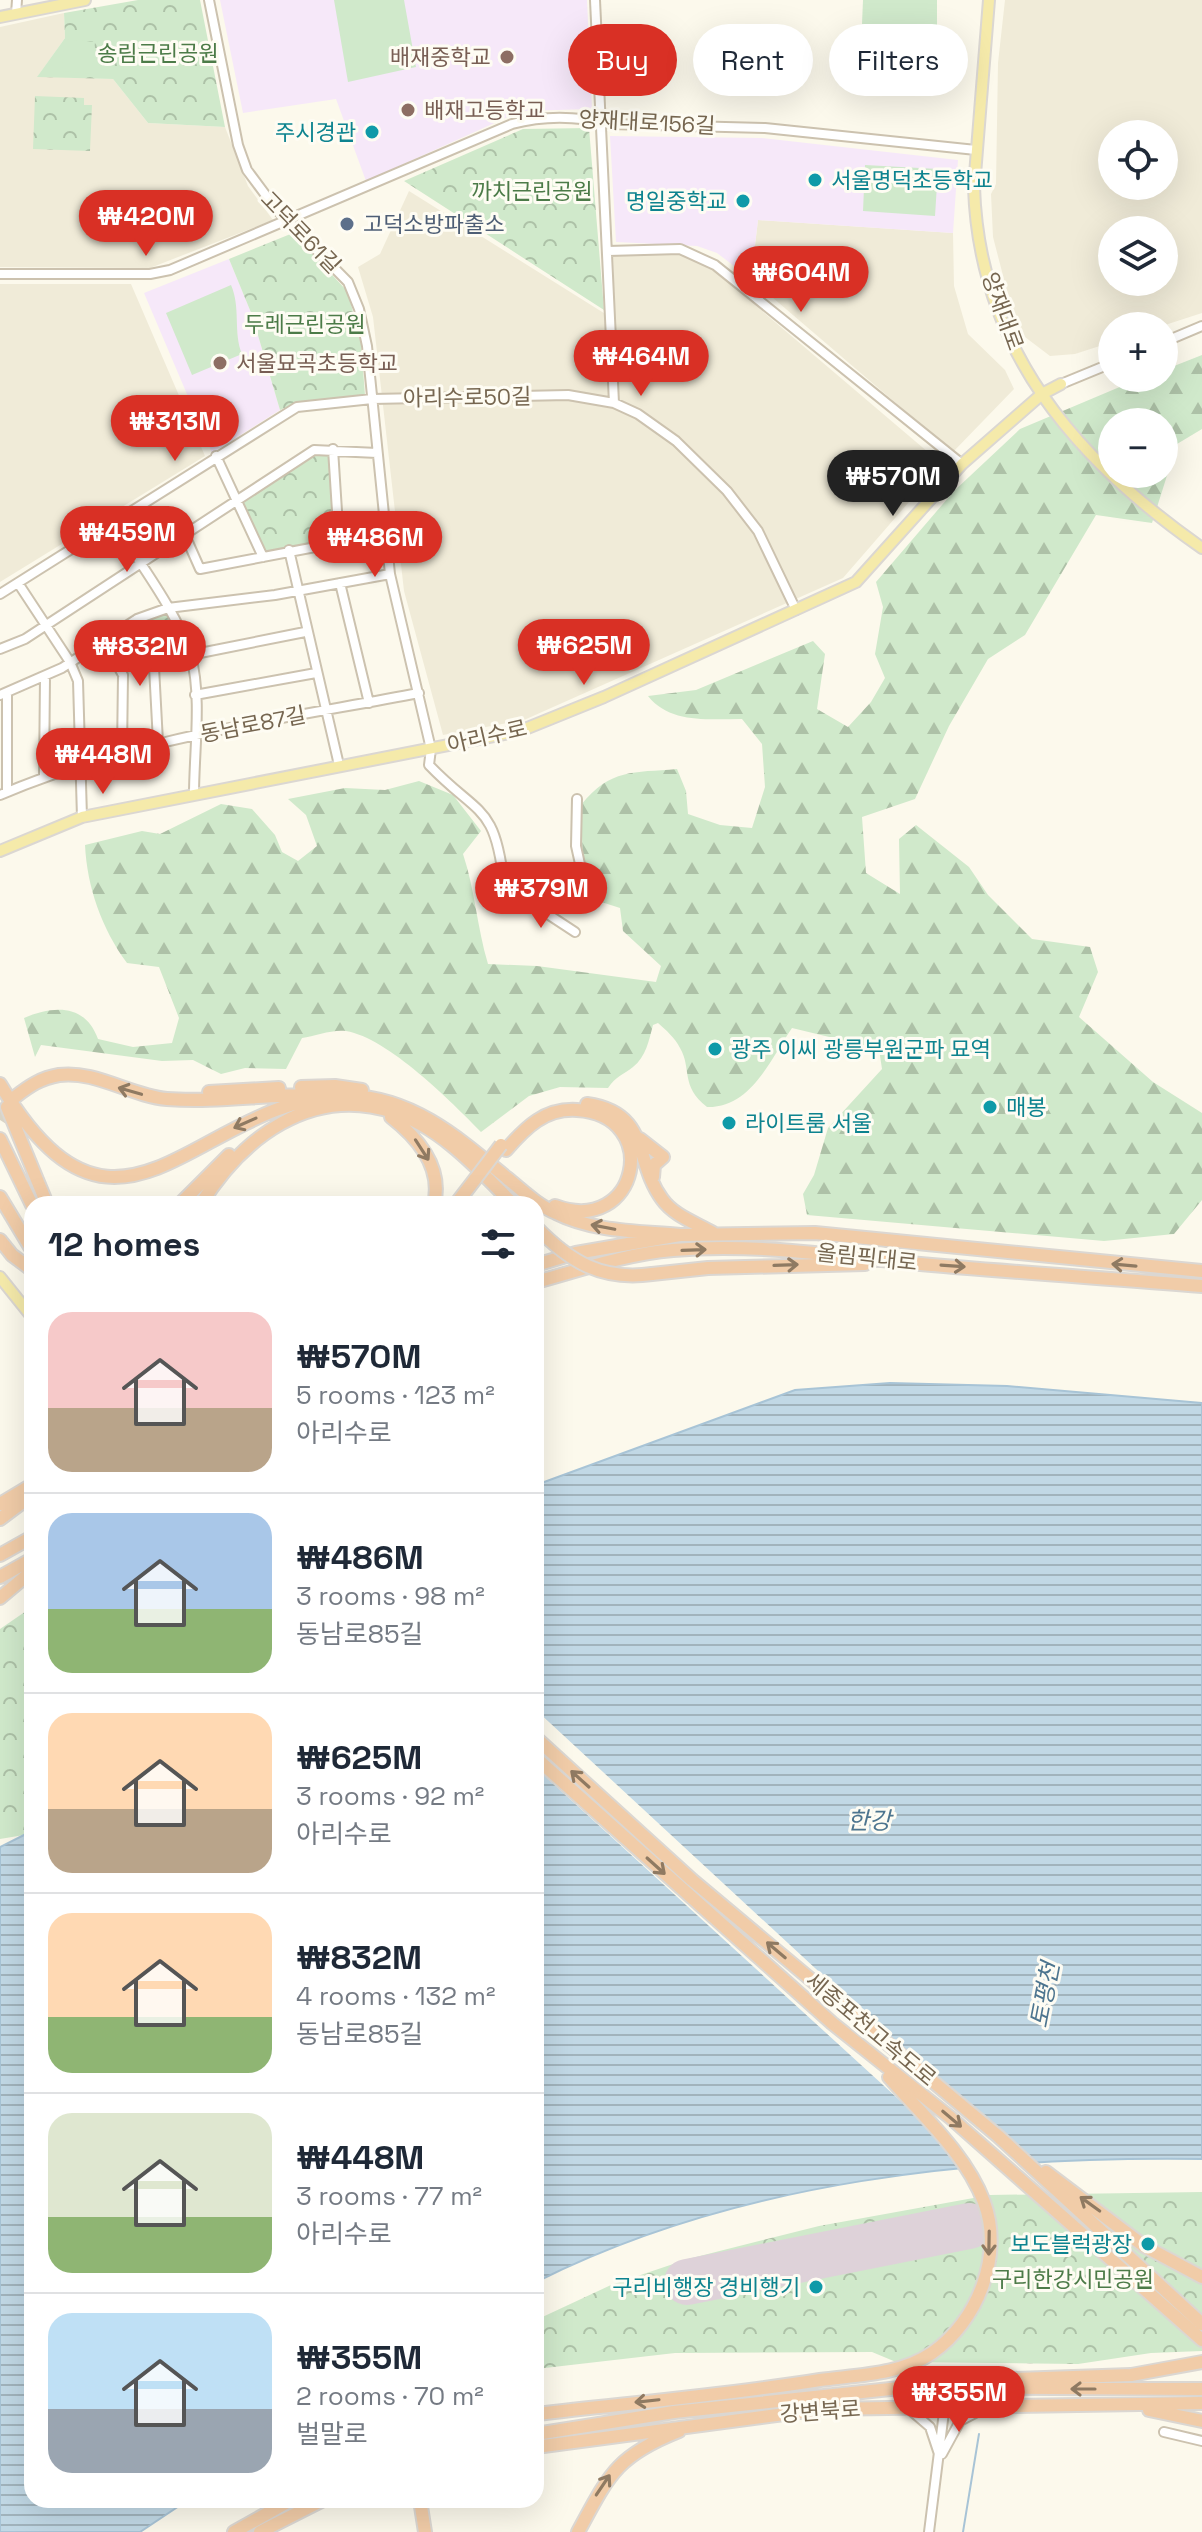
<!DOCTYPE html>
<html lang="en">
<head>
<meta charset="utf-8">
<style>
	:root { --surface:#fff; --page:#f2f2f3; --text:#1f2937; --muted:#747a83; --line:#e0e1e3; --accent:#d93025 }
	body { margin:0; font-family:"Space Grotesk","Noto Sans KR",sans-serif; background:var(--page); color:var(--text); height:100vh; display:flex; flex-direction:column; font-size:30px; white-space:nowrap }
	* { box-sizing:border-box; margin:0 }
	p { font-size:26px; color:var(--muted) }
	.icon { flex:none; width:44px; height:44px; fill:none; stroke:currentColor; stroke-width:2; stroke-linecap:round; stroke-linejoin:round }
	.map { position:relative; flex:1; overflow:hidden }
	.panel { position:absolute; left:24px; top:1196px; width:520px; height:1312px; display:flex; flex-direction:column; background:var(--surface); border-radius:24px; box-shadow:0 8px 32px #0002 }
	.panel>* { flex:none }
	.banner { position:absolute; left:568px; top:24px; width:514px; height:72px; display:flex; gap:16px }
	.buttons { position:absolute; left:1098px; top:120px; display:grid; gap:16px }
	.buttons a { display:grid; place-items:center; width:80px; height:80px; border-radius:50%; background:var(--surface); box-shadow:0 8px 32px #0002; font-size:40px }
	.price { position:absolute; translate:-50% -68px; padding:0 18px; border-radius:28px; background:var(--accent); color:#fff; font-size:26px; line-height:52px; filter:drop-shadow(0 2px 4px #0008) }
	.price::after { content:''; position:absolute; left:50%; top:48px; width:24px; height:18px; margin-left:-12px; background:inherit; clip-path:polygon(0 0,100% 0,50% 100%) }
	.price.active { background:#222; color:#fff }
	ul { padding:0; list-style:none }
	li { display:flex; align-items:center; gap:24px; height:200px; padding:0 24px }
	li+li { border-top:2px solid var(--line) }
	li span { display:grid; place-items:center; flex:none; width:224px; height:160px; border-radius:24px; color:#555 }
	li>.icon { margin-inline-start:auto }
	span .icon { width:96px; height:96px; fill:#fffc; stroke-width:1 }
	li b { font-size:34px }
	h2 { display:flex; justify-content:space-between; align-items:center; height:96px; padding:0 24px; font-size:34px }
	.pill { padding:0 28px; border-radius:36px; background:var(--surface); box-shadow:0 8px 32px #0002; font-size:28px; line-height:72px }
	.pill.active { background:var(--accent); color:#fff }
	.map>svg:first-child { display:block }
	.residential { fill:#f0ebd8; fill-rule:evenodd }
	.education { fill:#f6e8f9 }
	.forest { fill:url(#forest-firs); fill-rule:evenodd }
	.park { fill:url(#park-crowns) }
	.pitch { fill:#d0e9cb }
	.water { fill:url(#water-rules); stroke:#a8c4d6; stroke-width:2 }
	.pier { fill:#fcf9ec }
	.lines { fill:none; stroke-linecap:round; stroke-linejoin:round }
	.stream { stroke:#a8c4d6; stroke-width:2 }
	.runway { stroke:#ded2d9; stroke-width:46 }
	.highway-tunnel { stroke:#dad4c5; stroke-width:12; stroke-dasharray:12 6; stroke-linecap:butt }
	.minor-casing { stroke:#ccc2af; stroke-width:12 }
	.major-casing { stroke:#dbd7d2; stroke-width:14 }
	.highway-casing { stroke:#dbd7d2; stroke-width:16 }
	.minor { stroke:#fff; stroke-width:8 }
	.major { stroke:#f5eaaa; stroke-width:10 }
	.highway { stroke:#f1cca8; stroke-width:12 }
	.highway-bridge-casing { stroke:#dbd7d2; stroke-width:16; stroke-linecap:butt }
	.highway-bridge { stroke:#f1cca8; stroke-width:12 }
	.oneway { stroke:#8f7a62 }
	.education-dot { fill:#8d6e63; stroke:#fefcf3; stroke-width:3 }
	.culture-dot { fill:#0f9aa8; stroke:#fefcf3; stroke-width:3 }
	.service-dot { fill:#5c6f8a; stroke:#fefcf3; stroke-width:3 }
	.labels { text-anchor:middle; stroke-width:6; stroke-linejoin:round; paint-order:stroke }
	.park-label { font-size:22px; fill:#4c7b48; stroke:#fefcf3 }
	.education-label { font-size:22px; fill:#785e54; stroke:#fefcf3; text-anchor:start }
	.street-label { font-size:22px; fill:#766650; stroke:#fefcf3 }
	.culture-label { font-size:22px; fill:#0d838f; stroke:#fefcf3; text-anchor:end }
	.service-label { font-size:22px; fill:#4e5e75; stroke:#fefcf3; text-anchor:start }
	.water-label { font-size:24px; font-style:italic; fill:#4d758f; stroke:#fefcf3 }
</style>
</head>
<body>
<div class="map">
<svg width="1202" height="2532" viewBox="0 0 1202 2532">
	<defs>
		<pattern id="forest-firs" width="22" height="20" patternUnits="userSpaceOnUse" patternTransform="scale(2)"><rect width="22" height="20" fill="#d0e9cb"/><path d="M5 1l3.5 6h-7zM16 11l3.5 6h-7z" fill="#adc1a7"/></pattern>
		<pattern id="park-crowns" width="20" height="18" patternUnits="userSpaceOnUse" patternTransform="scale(2)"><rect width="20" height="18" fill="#d0e9cb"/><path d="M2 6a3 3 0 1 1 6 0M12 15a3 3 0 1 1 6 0" fill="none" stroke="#adc1a7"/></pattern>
		<pattern id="water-rules" width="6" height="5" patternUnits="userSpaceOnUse" patternTransform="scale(2)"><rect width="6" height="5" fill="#c1d8e5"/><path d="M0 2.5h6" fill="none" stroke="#a1b3bc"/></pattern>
	</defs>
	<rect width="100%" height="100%" fill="#fcf9ec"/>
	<path class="residential" d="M 1005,0 L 1202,0 L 1202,313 L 1162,326 L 1112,326 L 1112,342 L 1075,354 L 1050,356 L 1025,337 L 1013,314 L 993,237 L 991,194 L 996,184 L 998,63 ZM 1112,134 L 1164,134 L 1164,186 L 1112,186 ZM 1112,230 L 1164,230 L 1164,282 L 1112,282 Z
		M 64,13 L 65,38 L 38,76 L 113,79 L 148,123 L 225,127 L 248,186 L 273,220 L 150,268 L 0,267 L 0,27 Z
		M 409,191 L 615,320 L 613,256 L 679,253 L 708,265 L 942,464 L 843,578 L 524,720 L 443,735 L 404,591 L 373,317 L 358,267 L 380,254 Z
		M 758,220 L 953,233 L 954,286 L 968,334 L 1005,370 L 1014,389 L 953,452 L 751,279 Z
		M 0,284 L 131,284 L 205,456 L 0,582 Z"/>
	<path class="education" d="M 220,0 L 587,0 L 592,109 L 521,111 L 366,181 L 336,99 L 243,113 Z
		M 610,136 L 761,138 L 958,160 L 953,233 L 758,220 L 751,279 L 717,253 L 697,246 L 616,242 Z
		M 229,259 L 252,315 L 280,410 L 212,453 L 144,293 Z"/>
	<path class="forest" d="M 1202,355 L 1202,429 L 1177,444 L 1152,523 L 1096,515 L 1025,635 L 988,659 L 949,726 L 915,799 L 862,817 L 866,873 L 900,894 L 899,839 L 916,825 L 969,867 L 988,895 L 1032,939 L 1090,947 L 1098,972 L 1079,1017 L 1153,1082 L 1202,1113 L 1202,1200 L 1174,1234 L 1104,1241 L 807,1215 L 803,1194 L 814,1175 L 828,1128 L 882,1069 L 879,1049 L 792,1028 C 770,1060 751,1108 707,1107 C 680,1086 692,1068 680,1048 C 675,1038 666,1030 658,1023 L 653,1025 C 649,1040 646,1057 633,1067 C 623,1075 616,1076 608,1088 L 560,1087 L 529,1096 L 481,1132 C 452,1102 388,1038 346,1031 C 333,1029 315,1036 302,1038 L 286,1069 L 245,1068 L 221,1074 L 193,1060 L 162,1061 L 41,1045 L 35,1057 L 24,1018 C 53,1006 85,1003 98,1039 L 133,1047 L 172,1043 L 179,1018 L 159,967 L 127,963 C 102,929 87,887 85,845 L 142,831 L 160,834 L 221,804 L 252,809 L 275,835 L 282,852 L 298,861 L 317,846 L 306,815 L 288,799 L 345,788 L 385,790 L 419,781 L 453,795 L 481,831 L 463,854 C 475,890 477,927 488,964 L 537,966 L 656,982 L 661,966 L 623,931 L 620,908 L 592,899 L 583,869 L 581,805 C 611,768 633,773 677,769 L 686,791 L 688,814 L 720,825 L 752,828 L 765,787 L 762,744 L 742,719 C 709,719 670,724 648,696 L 696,690 L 813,641 L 825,654 L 817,709 L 848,727 L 871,702 L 885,678 L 875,654 L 883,607 L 876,582 L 954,491 L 1020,429 L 1141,378 L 1164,378 L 1164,370 ZM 1112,422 L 1164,422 L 1164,474 L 1112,474 Z"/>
	<path class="park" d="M 138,0 L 200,0 L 225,127 L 148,123 L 113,79 L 37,77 L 65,38 L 64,13 Z
		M 35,96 L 84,98 L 84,105 L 92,105 L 90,151 L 33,149 Z
		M 589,128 L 604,310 L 404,181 L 523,129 Z
		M 293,233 L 348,292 L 361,344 L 365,395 L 296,403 L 280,410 L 252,315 L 229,259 Z
		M 333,449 L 339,542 L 263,557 L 237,498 L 314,450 Z
		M 171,612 L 189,654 L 155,665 L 139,623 Z
		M 32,1607 L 32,1840 L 24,1835 L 0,1839 L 0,1629 Z
		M 1202,2192 L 1202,2351 L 1151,2353 L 1078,2364 L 896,2362 L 872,2352 L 675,2353 L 536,2369 L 536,2320 L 611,2285 L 688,2259 L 819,2226 L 990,2195 Z"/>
	<path class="pitch" d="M 334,0 L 404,0 L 416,67 L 348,82 Z
		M 863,0 L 937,0 L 937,26 L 862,24 Z
		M 64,39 L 95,42 L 92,74 L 62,71 Z
		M 865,165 L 938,169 L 935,216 L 863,211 Z
		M 231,285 C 241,308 233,332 242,354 L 192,375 L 166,313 Z"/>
	<path class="water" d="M 890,1383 L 1007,1386 L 1202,1403 L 1202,2159 C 978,2156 739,2180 536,2282 L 536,1485 L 795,1390 Z
		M 24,1835 L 32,1840 L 32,2500 L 188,2500 L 140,2532 L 0,2532 L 0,1847 Z"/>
	<path class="pier" d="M 536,1710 L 1002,2141 L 1033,2165 L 961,2170 L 945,2146 L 906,2106 L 536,1768 Z"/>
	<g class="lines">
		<path class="stream" d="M 963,2532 L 979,2434"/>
		<path class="runway" d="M 687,2282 L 969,2226"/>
		<path class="highway-tunnel" d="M 0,1120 L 11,1103"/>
		<g class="minor-casing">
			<path id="minor" d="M 209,0 L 238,145 L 247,170 L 276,209 L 348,282 L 359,309 L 367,346 L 390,574 L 431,749 L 429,765 C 479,817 495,803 504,884 C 527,898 561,905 586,891 L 576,846 L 577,799
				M 595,0 L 614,403
				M 16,14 L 17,0
				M 608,251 L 680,249 L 715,265 L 962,464
				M 0,274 L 150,274 L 170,270 L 512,124 C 545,115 577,116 610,124 L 765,128 L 976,150
				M 1164,342 L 1202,326
				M 1061,384 L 1112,363
				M 333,449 L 339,542
				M 216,456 L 263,557
				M 114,522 C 140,565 176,609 191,657 C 202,695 194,754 194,794
				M 184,533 L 200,569 L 384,534
				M 289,550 L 339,765
				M 18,583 L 70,662 L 78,681 L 82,817
				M 340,583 L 369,703
				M 0,594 L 297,407 L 372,399 L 568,395 L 614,403 L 638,414 L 676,441 L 727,491 L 758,531 L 796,610
				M 137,619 L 154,667 L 158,742
				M 103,639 L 123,675 L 122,751
				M 0,649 L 25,639 L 314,450 L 377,453
				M 190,655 L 305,632
				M 0,695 L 62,668 L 137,619 L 168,608 L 275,595 L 390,574
				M 7,695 L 7,792
				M 195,695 L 316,673
				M 44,777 L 45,677
				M 0,795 C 134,738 277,720 419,693
				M 538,898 L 546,913 L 575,932
				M 908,2408 L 930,2427 L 939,2454
				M 1164,2432 L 1202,2441
				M 942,2454 L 960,2421 L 981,2410
				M 929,2532 L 947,2388"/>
		</g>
		<g class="major-casing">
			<path id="major" d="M 989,0 L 974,187 C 979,349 1076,460 1202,548
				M 0,17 L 85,0
				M 0,851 L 82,817 L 520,731 L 604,697 L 856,582 L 962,464 L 1042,394 L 1061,384
				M 0,1277 L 32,1317"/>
		</g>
		<g class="highway-casing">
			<path id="highway" d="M 0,1084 C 121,1287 199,1094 349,1096 C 413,1097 461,1140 507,1178 C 522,1190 537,1205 556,1213 C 594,1232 638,1231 680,1235
				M 301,1087 L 335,1086 L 362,1090
				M 209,1092 L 279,1088
				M 15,1097 C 29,1086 41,1078 59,1075 C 95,1070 131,1096 167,1099 C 217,1103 266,1094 315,1095
				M 587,1104 C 650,1113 634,1161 662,1199 C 674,1216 696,1223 713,1233
				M 7,1107 L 47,1204
				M 391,1117 C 418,1138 443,1167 434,1204
				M 0,1139 L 32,1205
				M 640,1139 L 663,1157 L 654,1165 L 653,1177
				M 506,1150 C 526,1127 545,1108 577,1110 C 663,1115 639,1237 555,1206
				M 0,1197 L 32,1250
				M 180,1204 L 229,1155
				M 201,1204 C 242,1138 311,1085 393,1112 C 441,1127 479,1170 513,1204
				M 456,1204 L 476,1178
				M 0,1240 L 12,1255 L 32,1270
				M 536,1265 L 576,1253 L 680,1235 L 815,1233 L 1202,1271
				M 652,1274 L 708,1268 L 865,1264
				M 536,1282 C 580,1270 626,1254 673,1250 C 752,1243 831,1255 910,1263 C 1007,1272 1105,1278 1202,1286
				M 0,1504 L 32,1485
				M 0,1519 L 32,1495
				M 0,1555 L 32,1537
				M 0,1577 L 32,1559
				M 0,1598 L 32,1571
				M 536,1738 L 692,1880 L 998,2136 L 1202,2324
				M 536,1758 L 832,2023 L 951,2118 L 1202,2340
				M 1046,2172 L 1144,2246 L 1202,2277
				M 927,2382 L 1131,2375 L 1202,2362
				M 1149,2410 L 1202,2421
				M 536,2414 C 631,2403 726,2395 820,2380 C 857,2375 900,2375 932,2353 C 977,2322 1004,2256 984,2202 C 966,2154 922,2115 889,2077
				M 536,2434 L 674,2412 L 909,2387 L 1202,2389
				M 536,2447 L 822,2409 L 1202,2403
				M 420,2500 L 425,2532
				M 234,2532 L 291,2500
				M 260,2532 L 323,2500
				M 578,2532 C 609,2475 616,2456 679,2431"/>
		</g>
		<use href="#minor" class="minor"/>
		<use href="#major" class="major"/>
		<use href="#highway" class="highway"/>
		<g class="highway-bridge-casing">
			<path id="highway-bridge" d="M 476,1178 L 501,1145
				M 536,1227 C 570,1262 602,1281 652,1274"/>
		</g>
		<use href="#highway-bridge" class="highway-bridge"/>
	</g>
	<defs><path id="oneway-shaft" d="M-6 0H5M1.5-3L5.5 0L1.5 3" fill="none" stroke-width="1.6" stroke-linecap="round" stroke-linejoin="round" transform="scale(2)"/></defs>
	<g class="oneway">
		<use href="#oneway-shaft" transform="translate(130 1091) rotate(-164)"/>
		<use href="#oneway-shaft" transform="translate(245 1123) rotate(156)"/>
		<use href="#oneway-shaft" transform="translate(422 1150) rotate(57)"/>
		<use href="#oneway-shaft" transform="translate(603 1227) rotate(-169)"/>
		<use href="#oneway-shaft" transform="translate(694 1250) rotate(-2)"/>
		<use href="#oneway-shaft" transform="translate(786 1265) rotate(-2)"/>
		<use href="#oneway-shaft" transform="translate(1124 1265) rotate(-175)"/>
		<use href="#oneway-shaft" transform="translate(953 1266) rotate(4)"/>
		<use href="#oneway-shaft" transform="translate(580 1779) rotate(-138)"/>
		<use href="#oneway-shaft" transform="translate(656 1866) rotate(42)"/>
		<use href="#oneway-shaft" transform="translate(776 1950) rotate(-140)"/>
		<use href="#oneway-shaft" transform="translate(952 2119) rotate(40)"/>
		<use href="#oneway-shaft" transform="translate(1090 2204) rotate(-144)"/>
		<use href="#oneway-shaft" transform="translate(989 2243) rotate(91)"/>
		<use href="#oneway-shaft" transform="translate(1083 2389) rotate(180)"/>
		<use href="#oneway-shaft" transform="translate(647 2401) rotate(174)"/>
		<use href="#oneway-shaft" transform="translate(603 2485) rotate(-56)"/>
	</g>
	<g class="education-dot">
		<circle cx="507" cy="57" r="8"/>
		<circle cx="408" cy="110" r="8"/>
		<circle cx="220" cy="363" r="8"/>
	</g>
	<g class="culture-dot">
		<circle cx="372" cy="132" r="8"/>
		<circle cx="815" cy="180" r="8"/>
		<circle cx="743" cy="201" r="8"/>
		<circle cx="715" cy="1049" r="8"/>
		<circle cx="990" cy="1107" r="8"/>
		<circle cx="729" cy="1123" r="8"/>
		<circle cx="1148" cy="2244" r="8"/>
		<circle cx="816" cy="2287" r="8"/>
	</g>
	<circle class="service-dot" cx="347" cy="224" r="8"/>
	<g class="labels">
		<g class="park-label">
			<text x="158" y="61">송림근린공원</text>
			<text x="532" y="199">까치근린공원</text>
			<text x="305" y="332">두레근린공원</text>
			<text x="1073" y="2287">구리한강시민공원</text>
		</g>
		<g class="education-label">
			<text x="491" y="65" text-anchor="end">배재중학교</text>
			<text x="424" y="118">배재고등학교</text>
			<text x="236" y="371">서울묘곡초등학교</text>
		</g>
		<g class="street-label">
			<text transform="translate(647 122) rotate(3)" y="8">양재대로156길</text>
			<text transform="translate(301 232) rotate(46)" y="8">고덕로61길</text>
			<text transform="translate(1003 311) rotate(70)" y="8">양재대로</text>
			<text transform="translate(467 397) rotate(-1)" y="8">아리수로50길</text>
			<text transform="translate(253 724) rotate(-11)" y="8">동남로87길</text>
			<text transform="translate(487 736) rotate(-13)" y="8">아리수로</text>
			<text transform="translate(867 1257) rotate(6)" y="8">올림픽대로</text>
			<text transform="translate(871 2029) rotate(40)" y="8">세종포천고속도로</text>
			<text transform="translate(820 2411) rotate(-4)" y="8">강변북로</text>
		</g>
		<g class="culture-label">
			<text x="356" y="140">주시경관</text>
			<text x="831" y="188" text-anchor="start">서울명덕초등학교</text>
			<text x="727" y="209">명일중학교</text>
			<text x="731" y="1057" text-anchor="start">광주 이씨 광릉부원군파 묘역</text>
			<text x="1006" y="1115" text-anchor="start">매봉</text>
			<text x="745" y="1131" text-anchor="start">라이트룸 서울</text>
			<text x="1132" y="2252">보도블럭광장</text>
			<text x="800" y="2295">구리비행장 경비행기</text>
		</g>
		<g class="service-label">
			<text x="363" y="232">고덕소방파출소</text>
		</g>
		<g class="water-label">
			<text x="869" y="1829">한강</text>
			<text transform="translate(1045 1995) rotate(-79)" y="8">토평천</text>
		</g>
	</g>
</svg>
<div class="buttons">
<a><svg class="icon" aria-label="locate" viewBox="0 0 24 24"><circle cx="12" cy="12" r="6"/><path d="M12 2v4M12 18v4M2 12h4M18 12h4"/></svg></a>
<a><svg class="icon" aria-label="layers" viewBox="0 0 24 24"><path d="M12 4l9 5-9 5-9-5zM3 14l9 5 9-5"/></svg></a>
<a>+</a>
<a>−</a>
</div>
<b class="price" style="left:146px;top:258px">₩420M</b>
<b class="price" style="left:801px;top:314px">₩604M</b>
<b class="price" style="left:641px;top:398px">₩464M</b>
<b class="price" style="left:175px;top:463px">₩313M</b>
<b class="price active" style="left:893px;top:518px">₩570M</b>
<b class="price" style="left:127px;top:574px">₩459M</b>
<b class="price" style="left:375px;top:579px">₩486M</b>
<b class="price" style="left:584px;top:687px">₩625M</b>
<b class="price" style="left:140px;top:688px">₩832M</b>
<b class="price" style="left:103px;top:796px">₩448M</b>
<b class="price" style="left:541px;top:930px">₩379M</b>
<b class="price" style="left:959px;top:2434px">₩355M</b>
<div class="banner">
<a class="pill active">Buy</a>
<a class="pill">Rent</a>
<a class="pill">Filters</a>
</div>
<section class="panel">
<h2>12 homes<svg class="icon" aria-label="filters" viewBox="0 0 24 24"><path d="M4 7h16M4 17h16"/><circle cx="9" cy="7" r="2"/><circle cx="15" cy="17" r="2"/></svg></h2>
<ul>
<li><span style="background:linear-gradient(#f6c9c9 60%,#b9a48a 0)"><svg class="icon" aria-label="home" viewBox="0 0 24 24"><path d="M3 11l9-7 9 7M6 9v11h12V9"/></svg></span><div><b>₩570M</b><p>5 rooms · 123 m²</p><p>아리수로</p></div></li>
<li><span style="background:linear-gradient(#a9c7e8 60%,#8fb573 0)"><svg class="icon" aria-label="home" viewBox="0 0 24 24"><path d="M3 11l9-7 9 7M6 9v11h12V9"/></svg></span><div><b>₩486M</b><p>3 rooms · 98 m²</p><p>동남로85길</p></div></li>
<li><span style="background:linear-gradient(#ffd9b3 60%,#b9a48a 0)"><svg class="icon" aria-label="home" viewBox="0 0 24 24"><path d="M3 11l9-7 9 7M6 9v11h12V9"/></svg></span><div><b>₩625M</b><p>3 rooms · 92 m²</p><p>아리수로</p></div></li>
<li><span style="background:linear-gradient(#ffd9b3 65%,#8fb573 0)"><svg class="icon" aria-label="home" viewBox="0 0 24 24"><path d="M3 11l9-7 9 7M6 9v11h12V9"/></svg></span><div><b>₩832M</b><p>4 rooms · 132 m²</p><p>동남로85길</p></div></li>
<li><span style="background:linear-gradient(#dfe7d0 65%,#8fb573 0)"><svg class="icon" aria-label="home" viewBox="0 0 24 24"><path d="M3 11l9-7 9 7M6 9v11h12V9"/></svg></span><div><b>₩448M</b><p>3 rooms · 77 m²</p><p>아리수로</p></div></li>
<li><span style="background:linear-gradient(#bfe0f5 60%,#9aa5b1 0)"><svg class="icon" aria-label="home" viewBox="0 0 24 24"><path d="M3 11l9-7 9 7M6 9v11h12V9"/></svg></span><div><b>₩355M</b><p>2 rooms · 70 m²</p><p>벌말로</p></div></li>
</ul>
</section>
</div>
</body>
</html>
